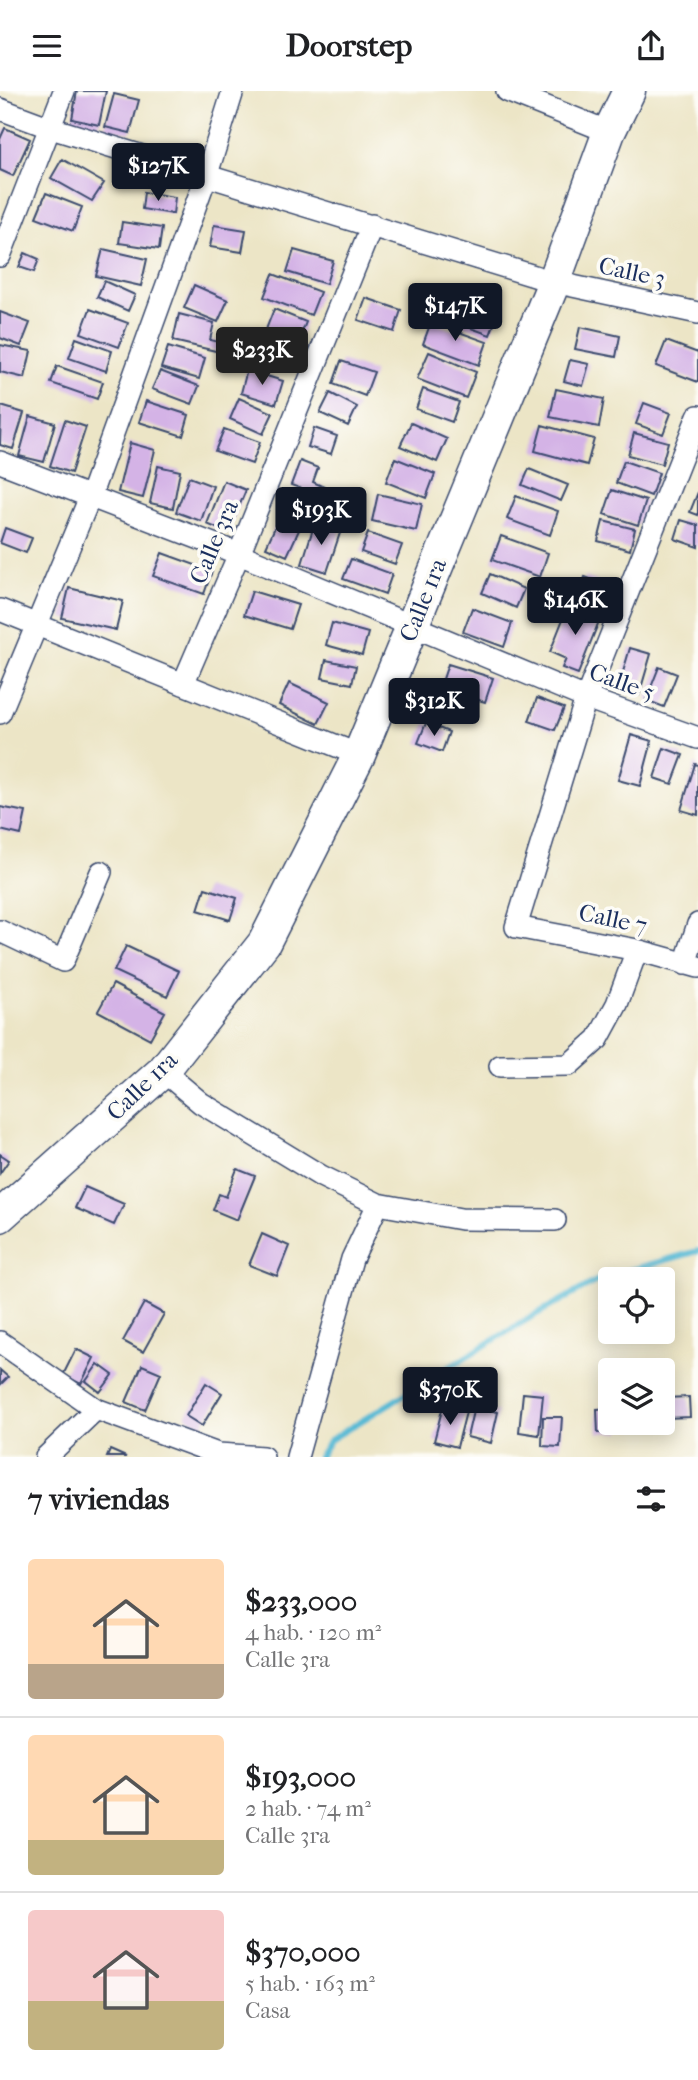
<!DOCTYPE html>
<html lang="es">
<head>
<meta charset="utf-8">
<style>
	:root { --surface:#fff; --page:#f6f6f6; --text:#202124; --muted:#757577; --line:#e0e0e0; --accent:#111827 }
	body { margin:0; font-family:"IM FELL French Canon",serif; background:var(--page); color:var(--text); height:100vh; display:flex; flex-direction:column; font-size:26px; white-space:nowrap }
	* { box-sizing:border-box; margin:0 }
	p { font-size:23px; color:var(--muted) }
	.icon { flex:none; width:38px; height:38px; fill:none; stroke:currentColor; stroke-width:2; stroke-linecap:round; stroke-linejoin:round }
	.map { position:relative; height:1366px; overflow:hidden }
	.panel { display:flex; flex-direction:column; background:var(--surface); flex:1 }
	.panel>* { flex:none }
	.fabs { position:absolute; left:598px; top:1176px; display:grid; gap:14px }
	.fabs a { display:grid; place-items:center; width:77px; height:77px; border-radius:7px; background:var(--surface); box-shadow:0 4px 18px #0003; font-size:35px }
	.price { position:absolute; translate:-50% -60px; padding:0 16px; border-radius:7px; background:var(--accent); color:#fff; font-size:23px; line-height:46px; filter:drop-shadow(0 2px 4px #0008) }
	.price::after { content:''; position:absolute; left:50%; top:42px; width:21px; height:16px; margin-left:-10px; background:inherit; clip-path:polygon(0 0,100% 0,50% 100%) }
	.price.selected { background:#222; color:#fff }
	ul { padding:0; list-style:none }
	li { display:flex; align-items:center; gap:21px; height:175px; padding:0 28px }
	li+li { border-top:2px solid var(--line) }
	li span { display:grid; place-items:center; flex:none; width:196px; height:140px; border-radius:7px; color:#555 }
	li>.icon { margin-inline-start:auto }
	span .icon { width:84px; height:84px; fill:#fffc; stroke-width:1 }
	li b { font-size:30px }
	h2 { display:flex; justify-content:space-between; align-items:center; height:84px; padding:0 28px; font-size:30px }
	header { display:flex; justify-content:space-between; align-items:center; height:91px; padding:0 28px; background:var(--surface); font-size:32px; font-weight:800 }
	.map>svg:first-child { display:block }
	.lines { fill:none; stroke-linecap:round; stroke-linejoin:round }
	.stream { stroke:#56b9d4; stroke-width:6 }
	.building { fill:#d4b3e6 }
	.minor-casing { stroke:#3a4a6e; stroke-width:24 }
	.secondary-casing { stroke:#3a4a6e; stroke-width:35 }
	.minor { stroke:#fff; stroke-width:21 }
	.secondary { stroke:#fff; stroke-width:32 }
	.labels { text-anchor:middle; stroke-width:7; stroke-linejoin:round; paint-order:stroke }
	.street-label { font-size:24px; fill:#1b2f5e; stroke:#fdfcf7 }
</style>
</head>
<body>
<header><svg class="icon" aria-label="menu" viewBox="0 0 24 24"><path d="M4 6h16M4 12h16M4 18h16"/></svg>Doorstep<svg class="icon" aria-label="share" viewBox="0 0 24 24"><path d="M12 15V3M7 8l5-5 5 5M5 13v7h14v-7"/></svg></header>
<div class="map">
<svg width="698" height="1366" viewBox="0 0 698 1366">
	<rect width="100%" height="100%" fill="#fdfcf7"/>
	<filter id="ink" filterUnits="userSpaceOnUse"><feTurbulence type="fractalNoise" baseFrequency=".0143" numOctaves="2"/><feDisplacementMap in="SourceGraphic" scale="14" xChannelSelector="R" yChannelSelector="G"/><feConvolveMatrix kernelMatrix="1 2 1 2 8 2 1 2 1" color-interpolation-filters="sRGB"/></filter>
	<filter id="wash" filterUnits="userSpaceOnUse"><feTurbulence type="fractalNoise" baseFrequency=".00686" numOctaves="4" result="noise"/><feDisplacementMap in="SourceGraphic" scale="28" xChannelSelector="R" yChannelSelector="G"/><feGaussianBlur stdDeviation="1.57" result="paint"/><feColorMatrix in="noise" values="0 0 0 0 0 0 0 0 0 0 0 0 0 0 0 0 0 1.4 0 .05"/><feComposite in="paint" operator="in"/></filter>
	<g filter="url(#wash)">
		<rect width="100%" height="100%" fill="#ece5c6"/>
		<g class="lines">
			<path class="stream" d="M 319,1366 L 330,1349 L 533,1225 L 602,1187 L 698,1160"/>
		</g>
		<g id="blocks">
			<path class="building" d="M 77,0 L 106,0 L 99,34 L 72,28 Z
				M 114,3 L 139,9 L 130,42 L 105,36 Z
				M 5,37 L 30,48 L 13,85 L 0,79 L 0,48 Z
				M 62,68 L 104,92 L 92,110 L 51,87 Z
				M 144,101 L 175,106 L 173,123 L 142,118 Z
				M 46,102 L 82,116 L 73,140 L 36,126 Z
				M 122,131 L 162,137 L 159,158 L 119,152 Z
				M 214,134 L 246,139 L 242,161 L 210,156 Z
				M 103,158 L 147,168 L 141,195 L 96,185 Z
				M 294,159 L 333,170 L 326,193 L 287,181 Z
				M 25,162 L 39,168 L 34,181 L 19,176 Z
				M 273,183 L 320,201 L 311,224 L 264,206 Z
				M 104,190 L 135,204 L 128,220 L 97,206 Z
				M 194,194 L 228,209 L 218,231 L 184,217 Z
				M 467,206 L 500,218 L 490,244 L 457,232 Z
				M 366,207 L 401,219 L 394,241 L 358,229 Z
				M 90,218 L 128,232 L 119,256 L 81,242 Z
				M 274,218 L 306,231 L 297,254 L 265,241 Z
				M 0,221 L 30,232 L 21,255 L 0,247 Z
				M 179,223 L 214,232 L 210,249 L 223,252 L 220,261 L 173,250 Z
				M 431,231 L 487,251 L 479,274 L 423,253 Z
				M 580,236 L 620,245 L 616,266 L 575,258 Z
				M 76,247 L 112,260 L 106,280 L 69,267 Z
				M 666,250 L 698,262 L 698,291 L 656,275 Z
				M 257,252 L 294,259 L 291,278 L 253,271 Z
				M 0,254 L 31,260 L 25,287 L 0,281 Z
				M 168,256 L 205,267 L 199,288 L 161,277 Z
				M 429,261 L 476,281 L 466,307 L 417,288 Z
				M 570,269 L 589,273 L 583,295 L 564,290 Z
				M 341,270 L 374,281 L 365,305 L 333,293 Z
				M 57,275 L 103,291 L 97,308 L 51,292 Z
				M 247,279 L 283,290 L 276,313 L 241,302 Z
				M 160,280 L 199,295 L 192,313 L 152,298 Z
				M 423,298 L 459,311 L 452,331 L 416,318 Z
				M 556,298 L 604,308 L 599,336 L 550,326 Z
				M 330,302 L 357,316 L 348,335 L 320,322 Z
				M 239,307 L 273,322 L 263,343 L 230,328 Z
				M 146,310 L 189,324 L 183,345 L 139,331 Z
				M 644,312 L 671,322 L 663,343 L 636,333 Z
				M 1,315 L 24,322 L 13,358 L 0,354 Z
				M 30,325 L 55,332 L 44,371 L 19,365 Z
				M 65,329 L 86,336 L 71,382 L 50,375 Z
				M 411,332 L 447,348 L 437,371 L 400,355 Z
				M 542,334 L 594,348 L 587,374 L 535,360 Z
				M 314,337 L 337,345 L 331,363 L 308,356 Z
				M 224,338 L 260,351 L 252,373 L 215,360 Z
				M 634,342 L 668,351 L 662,373 L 628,364 Z
				M 130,352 L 155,359 L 143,407 L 118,401 Z
				M 395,367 L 435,383 L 426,407 L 386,391 Z
				M 300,370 L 318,377 L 313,391 L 324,396 L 321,405 L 291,394 Z
				M 624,370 L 659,382 L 651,405 L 616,392 Z
				M 158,375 L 180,380 L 173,417 L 150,412 Z
				M 529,378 L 568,394 L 561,410 L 522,394 Z
				M 189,386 L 213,395 L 201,430 L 176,421 Z
				M 224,390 L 246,399 L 228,442 L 207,433 Z
				M 612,399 L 646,410 L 638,434 L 604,423 Z
				M 698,401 L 698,424 L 690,421 Z
				M 378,403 L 422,413 L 416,440 L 372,430 Z
				M 516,405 L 558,420 L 550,444 L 507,428 Z
				M 284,416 L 305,426 L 287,465 L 266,456 Z
				M 681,429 L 698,434 L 698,456 L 675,448 Z
				M 603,430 L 635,438 L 630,459 L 598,450 Z
				M 315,431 L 341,439 L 327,481 L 302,473 Z
				M 5,437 L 32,447 L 26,462 L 0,452 Z
				M 368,442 L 402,454 L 395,473 L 361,461 Z
				M 501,445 L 548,462 L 540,486 L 492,469 Z
				M 162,462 L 212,480 L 204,503 L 153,485 Z
				M 351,468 L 392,483 L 385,503 L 343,488 Z
				M 490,483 L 524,498 L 516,517 L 482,502 Z
				M 585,486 L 613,496 L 604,521 L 576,511 Z
				M 69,497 L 123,510 L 116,539 L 62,527 Z
				M 252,500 L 298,514 L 290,538 L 244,524 Z
				M 569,513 L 601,525 L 578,583 L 562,577 L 566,568 L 550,561 Z
				M 472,517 L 512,532 L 504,556 L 463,541 Z
				M 332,532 L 368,542 L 362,564 L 326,554 Z
				M 630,557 L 651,563 L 639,604 L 618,598 Z
				M 326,569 L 356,575 L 352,593 L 322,587 Z
				M 448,573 L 493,587 L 485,611 L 440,597 Z
				M 659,576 L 677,583 L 664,616 L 646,609 Z
				M 289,592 L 329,611 L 318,633 L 279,614 Z
				M 537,607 L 564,617 L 555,639 L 529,630 Z
				M 426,632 L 449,641 L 442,661 L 418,652 Z
				M 631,644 L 652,650 L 640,695 L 618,689 Z
				M 664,657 L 683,664 L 672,693 L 654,687 Z
				M 695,673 L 698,674 L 698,724 L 681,719 Z
				M 0,716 L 26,721 L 21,744 L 0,739 Z
				M 205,797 L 237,807 L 230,829 L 198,819 Z
				M 126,855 L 179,880 L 167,905 L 114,880 Z
				M 113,893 L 165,921 L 150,948 L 98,920 Z
				M 0,1063 L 9,1069 L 0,1082 Z
				M 237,1078 L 255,1085 L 237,1129 L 213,1119 L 219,1103 L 226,1106 Z
				M 85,1096 L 124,1113 L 114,1134 L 75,1117 Z
				M 262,1143 L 289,1155 L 277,1185 L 249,1174 Z
				M 144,1212 L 164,1223 L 143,1261 L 123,1250 Z
				M 76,1258 L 94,1267 L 81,1293 L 63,1284 Z
				M 98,1273 L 113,1284 L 100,1301 L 86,1290 Z
				M 142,1274 L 161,1282 L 145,1319 L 126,1311 Z
				M 0,1279 L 8,1286 L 0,1294 Z
				M 206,1292 L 222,1302 L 202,1335 L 186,1325 Z
				M 523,1302 L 543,1304 L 539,1344 L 519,1341 Z
				M 689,1306 L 690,1326 L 665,1327 L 664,1307 Z
				M 443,1315 L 466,1321 L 457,1356 L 434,1350 Z
				M 474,1316 L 498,1321 L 491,1352 L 467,1346 Z
				M 611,1317 L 611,1332 L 621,1332 L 621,1341 L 598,1342 L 597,1318 Z
				M 543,1326 L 562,1326 L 560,1356 L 542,1355 Z
				M 110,1359 L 126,1366 L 107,1366 Z"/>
		</g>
	</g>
	<g filter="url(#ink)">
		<use href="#blocks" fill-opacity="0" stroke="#3a4a6e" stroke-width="2"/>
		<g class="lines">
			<g class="minor-casing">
				<path id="minor" d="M 507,0 L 609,41
					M 0,18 L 51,37 L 554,191 L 698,222
					M 0,165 L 64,0
					M 698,325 L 586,607 L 516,836 L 637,859 L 698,876
					M 0,371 L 239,463 L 586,607 L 698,647
					M 0,519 L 359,664
					M 183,593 L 239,463 L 372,134
					M 0,622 L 90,406 L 207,83 L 233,0
					M 0,840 L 63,870 L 101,781
					M 685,873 L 698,833
					M 500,975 L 569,974 L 598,948 L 617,913 L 637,859
					M 163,980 L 201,1012 L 321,1085 L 378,1113 L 461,1128 L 555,1129
					M 0,1251 L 96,1318 L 218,1363 L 263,1366
					M 46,1366 L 96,1318
					M 297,1366 L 352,1168 L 378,1113"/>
			</g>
			<g class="secondary-casing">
				<path id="secondary" d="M 0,1125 L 163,980 L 264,852 L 359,664 L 554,191 L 609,41 L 629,0"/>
			</g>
			<use href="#minor" class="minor"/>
			<use href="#secondary" class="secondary"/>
		</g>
	</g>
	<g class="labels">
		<g class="street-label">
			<text transform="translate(632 181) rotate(12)" y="8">Calle 3</text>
			<text transform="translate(214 451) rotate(-67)" y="8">Calle 3ra</text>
			<text transform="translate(423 509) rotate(-68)" y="8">Calle 1ra</text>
			<text transform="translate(622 591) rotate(20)" y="8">Calle 5</text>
			<text transform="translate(613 828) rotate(12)" y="8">Calle 7</text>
			<text transform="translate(142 995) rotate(-44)" y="8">Calle 1ra</text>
		</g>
	</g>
</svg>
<div class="fabs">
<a><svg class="icon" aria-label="locate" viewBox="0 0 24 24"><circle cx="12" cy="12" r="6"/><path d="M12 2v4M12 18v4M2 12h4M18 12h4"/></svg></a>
<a><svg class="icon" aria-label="layers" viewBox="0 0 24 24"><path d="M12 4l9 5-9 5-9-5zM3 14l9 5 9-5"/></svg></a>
</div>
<b class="price" style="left:158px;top:112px">$127K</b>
<b class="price" style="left:455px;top:252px">$147K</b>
<b class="price selected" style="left:262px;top:296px">$233K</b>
<b class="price" style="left:321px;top:456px">$193K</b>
<b class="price" style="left:575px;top:546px">$146K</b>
<b class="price" style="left:434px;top:647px">$312K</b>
<b class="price" style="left:450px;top:1336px">$370K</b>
</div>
<section class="panel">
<h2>7 viviendas<svg class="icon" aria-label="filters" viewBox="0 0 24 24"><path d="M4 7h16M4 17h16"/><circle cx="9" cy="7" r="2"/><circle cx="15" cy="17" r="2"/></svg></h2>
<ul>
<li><span style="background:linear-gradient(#ffd9b3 75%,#b9a48a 0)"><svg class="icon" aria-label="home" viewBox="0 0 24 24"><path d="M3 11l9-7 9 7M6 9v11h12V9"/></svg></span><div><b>$233,000</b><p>4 hab. · 120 m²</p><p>Calle 3ra</p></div></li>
<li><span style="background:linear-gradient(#ffd9b3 75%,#c2b280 0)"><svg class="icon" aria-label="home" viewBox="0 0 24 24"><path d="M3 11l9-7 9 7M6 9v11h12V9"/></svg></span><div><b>$193,000</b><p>2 hab. · 74 m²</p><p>Calle 3ra</p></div></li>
<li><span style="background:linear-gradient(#f6c9c9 65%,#c2b280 0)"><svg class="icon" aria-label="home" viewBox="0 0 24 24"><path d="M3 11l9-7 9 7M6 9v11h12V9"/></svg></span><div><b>$370,000</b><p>5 hab. · 163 m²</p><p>Casa</p></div></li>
</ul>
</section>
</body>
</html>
